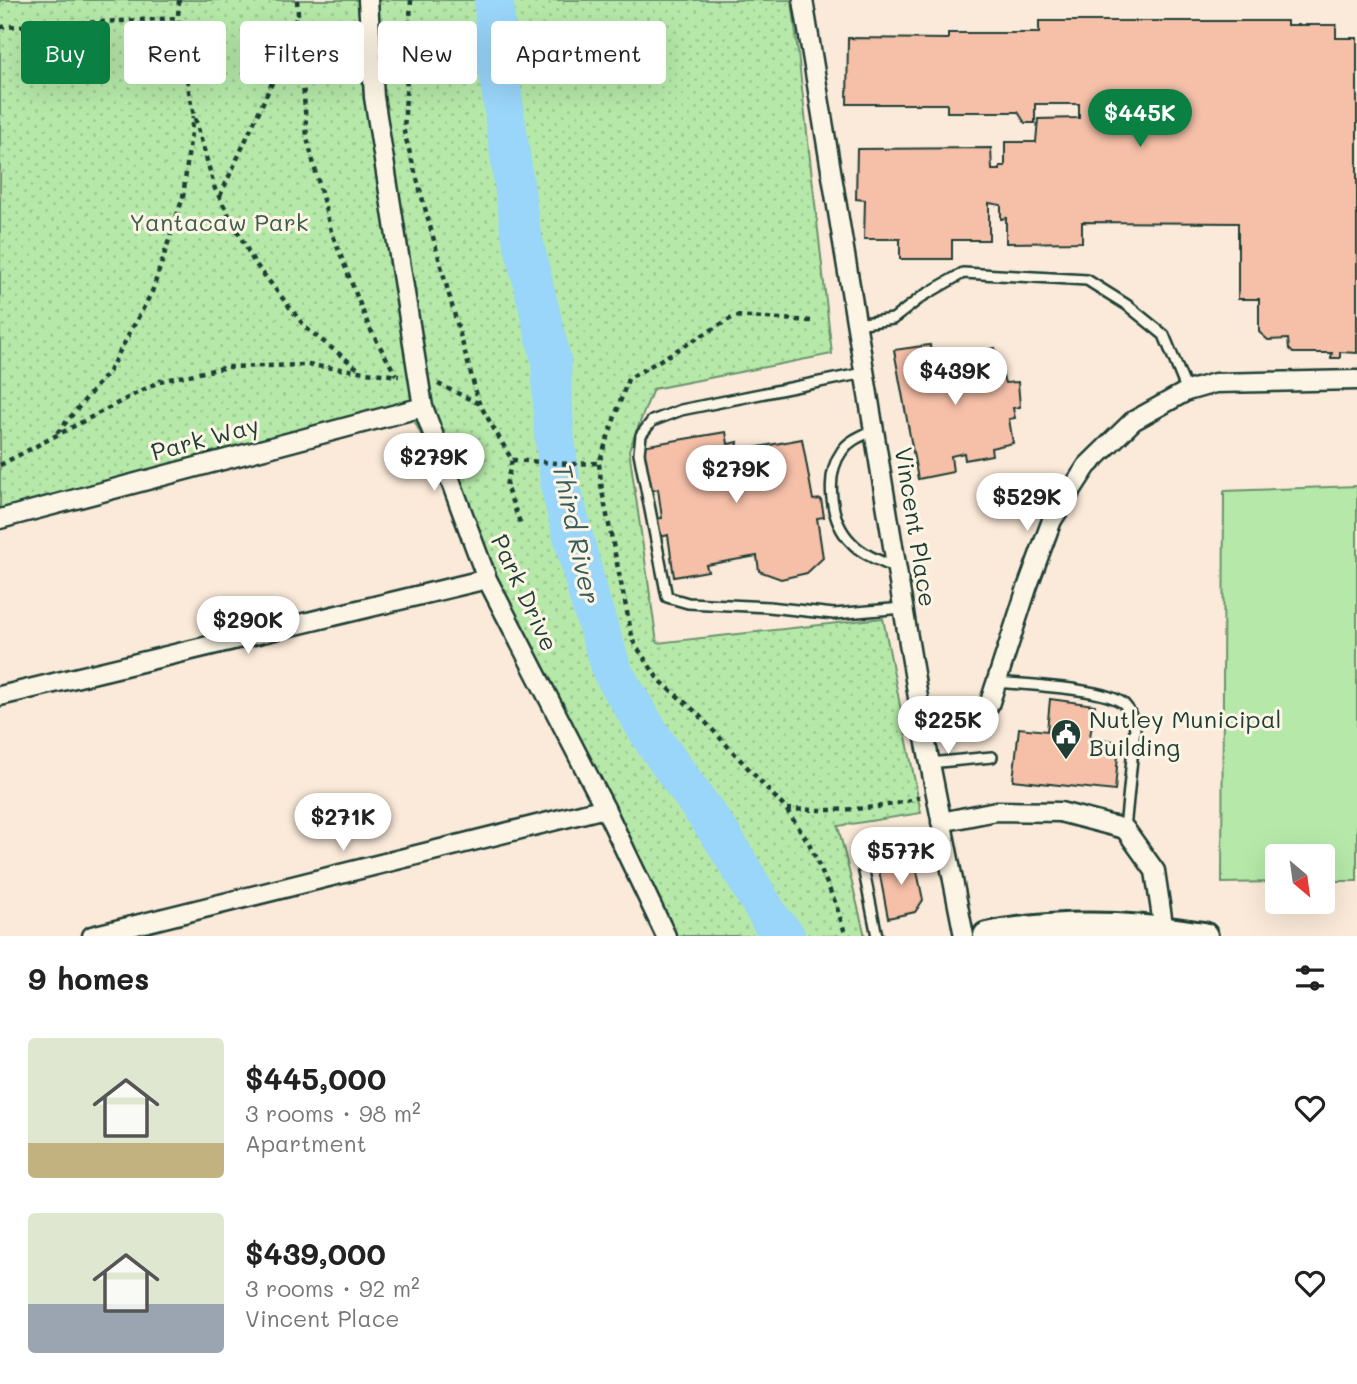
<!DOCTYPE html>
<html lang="en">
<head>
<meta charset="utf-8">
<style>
	:root { --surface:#fff; --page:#f2f2f2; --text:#222; --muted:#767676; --accent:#0b8043 }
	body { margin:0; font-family:Mali,sans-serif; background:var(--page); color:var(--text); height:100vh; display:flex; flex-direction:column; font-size:26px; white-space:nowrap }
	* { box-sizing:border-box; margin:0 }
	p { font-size:23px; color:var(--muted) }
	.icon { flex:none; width:38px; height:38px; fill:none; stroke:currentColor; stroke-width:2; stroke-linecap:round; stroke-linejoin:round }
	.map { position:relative; height:936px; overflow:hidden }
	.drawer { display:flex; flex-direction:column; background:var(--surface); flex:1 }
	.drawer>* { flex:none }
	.guide { position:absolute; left:21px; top:21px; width:700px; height:63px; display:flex; gap:14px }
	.needle { width:46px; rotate:151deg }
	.fabs { position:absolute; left:1265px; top:844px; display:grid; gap:14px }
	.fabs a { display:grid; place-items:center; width:70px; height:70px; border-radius:7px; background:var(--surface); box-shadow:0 7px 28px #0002; font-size:35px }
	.price { position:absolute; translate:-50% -60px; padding:0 16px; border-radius:24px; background:#fff; color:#222; font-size:23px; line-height:46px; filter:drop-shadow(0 2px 4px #0008) }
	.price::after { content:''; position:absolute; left:50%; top:42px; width:21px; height:16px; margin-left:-10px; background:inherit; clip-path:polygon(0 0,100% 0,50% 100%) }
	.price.current { background:var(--accent); color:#fff }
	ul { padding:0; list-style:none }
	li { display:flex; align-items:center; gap:21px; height:175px; padding:0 28px }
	li span { display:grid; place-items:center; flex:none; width:196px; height:140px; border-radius:7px; color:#555 }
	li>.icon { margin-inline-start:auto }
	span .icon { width:84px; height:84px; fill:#fffc; stroke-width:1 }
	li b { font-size:30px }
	h2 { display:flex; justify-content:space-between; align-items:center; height:84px; padding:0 28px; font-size:30px }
	.tag { padding:0 24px; border-radius:7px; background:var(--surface); box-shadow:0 7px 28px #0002; font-size:24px; line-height:63px }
	.tag.current { background:var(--accent); color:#fff }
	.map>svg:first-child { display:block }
	.green { fill:#b6e9a9; stroke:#6a936e; stroke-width:2 }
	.park { fill:url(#park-dots); stroke:#6a936e; stroke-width:2 }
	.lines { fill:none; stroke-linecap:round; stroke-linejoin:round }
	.river { stroke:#9ad5fa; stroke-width:40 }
	.building { fill:#f5bfa8; stroke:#1f3d34; stroke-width:2 }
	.lane-casing { stroke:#1f3d34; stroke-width:14 }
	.street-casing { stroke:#1f3d34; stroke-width:23 }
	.secondary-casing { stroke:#1f3d34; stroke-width:32 }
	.path { stroke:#1f3d34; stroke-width:4.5; stroke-dasharray:5 5; stroke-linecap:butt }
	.lane { stroke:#fcf5e5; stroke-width:9 }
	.street { stroke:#fcf5e5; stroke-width:18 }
	.secondary { stroke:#fcf5e5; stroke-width:26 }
	.labels { text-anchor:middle; stroke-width:6; stroke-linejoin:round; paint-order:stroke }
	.park-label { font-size:24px; fill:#3d5f4b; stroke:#fcf5e5 }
	.street-label { font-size:24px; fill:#1f3d34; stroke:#fcf5e5 }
	.poi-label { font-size:24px; fill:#1f3d34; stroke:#fcf5e5; text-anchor:start }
	.water-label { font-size:26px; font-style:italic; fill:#385b5c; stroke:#fcf5e5 }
</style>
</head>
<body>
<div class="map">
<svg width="1357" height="936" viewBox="0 0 1357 936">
	<defs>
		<pattern id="park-dots" width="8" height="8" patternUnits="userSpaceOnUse" patternTransform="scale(1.75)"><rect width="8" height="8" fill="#b6e9a9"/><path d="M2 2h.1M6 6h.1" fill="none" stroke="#9cc992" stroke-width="1.8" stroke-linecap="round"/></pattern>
	</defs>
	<rect width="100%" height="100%" fill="#fbead9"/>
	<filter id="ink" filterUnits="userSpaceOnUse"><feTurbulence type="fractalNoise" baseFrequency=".0143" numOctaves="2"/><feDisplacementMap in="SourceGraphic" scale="14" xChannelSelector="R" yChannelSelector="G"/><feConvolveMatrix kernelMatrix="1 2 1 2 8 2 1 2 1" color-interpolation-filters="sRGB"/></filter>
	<g filter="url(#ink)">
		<path class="green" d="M 1357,486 L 1357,881 L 1323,881 L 1323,856 L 1278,856 L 1277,882 L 1222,883 L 1224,491 Z"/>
		<path class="park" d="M 0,0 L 792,0 L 832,354 L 653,389 L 629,450 L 657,643 L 883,618 L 921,813 L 838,826 L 865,936 L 667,936 L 409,410 L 0,518 Z"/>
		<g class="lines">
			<path class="river" d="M 494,0 L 496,51 L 520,228 L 551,360 L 554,432 L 561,489 L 590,601 L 613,673 L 656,744 L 723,838 L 771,920 L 785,936"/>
		</g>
		<path class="building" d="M 1039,21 L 1287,21 L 1287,25 L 1336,25 L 1336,38 L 1357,38 L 1357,353 L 1340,352 L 1340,358 L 1331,358 L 1332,353 L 1293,353 L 1289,349 L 1288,339 L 1268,340 L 1259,332 L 1259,299 L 1238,299 L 1238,223 L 1082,222 L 1082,242 L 1006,243 L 1006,218 L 1001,219 L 1001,205 L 989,203 L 989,240 L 952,240 L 952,259 L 900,259 L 900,239 L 864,239 L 865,200 L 856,199 L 857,149 L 991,148 L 992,170 L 1000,170 L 1000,166 L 1005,166 L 1005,142 L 1036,142 L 1038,119 L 1079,118 L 1079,104 L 1035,104 L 1035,123 L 1025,123 L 1018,112 L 947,112 L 947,104 L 847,104 L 848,38 L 948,39 L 948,33 L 1039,33 Z
			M 930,345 L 932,362 L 995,348 L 1005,383 L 1018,382 L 1020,407 L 1013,408 L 1015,418 L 1009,419 L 1013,443 L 991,448 L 992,455 L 965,460 L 964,453 L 951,456 L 953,472 L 918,479 L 894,350 Z
			M 726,432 L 728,444 L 738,442 L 737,451 L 802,439 L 813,500 L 821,499 L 824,517 L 817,518 L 823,558 L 807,573 L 781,579 L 759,571 L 757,556 L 706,565 L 708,571 L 674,577 L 668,535 L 661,537 L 657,519 L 662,518 L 658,489 L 652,491 L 642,446 Z
			M 1050,699 L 1095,705 L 1090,737 L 1119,742 L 1115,791 L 1013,780 L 1019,728 L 1047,731 Z
			M 914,857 L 923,900 L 915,912 L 888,918 L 878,865 Z"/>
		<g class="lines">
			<g class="lane-casing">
				<path id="lane" d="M 856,324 L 893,319 L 923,296 L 963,273 L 1087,280 L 1127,305 L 1164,335 L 1187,391
					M 864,373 L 681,410 L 652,421 L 641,435 L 639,453 L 667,597 L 688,603 L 769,607 L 834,614 L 903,608
					M 874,430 C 862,436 849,440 842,451 C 824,476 830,522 852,543 C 863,555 881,561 895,568
					M 997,682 C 1024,685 1106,688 1124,704 C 1130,710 1133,720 1135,728 L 1125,829
					M 929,763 L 992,757
					M 877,936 L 860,852 L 943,833"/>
			</g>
			<g class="street-casing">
				<path id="street" d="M 368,0 L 374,97 L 423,407 L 487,579 L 605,808 L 666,936
					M 803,0 L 923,728 L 964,936
					M 0,519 L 423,407
					M 0,696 L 487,579
					M 923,728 L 951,721 L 989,705 L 1027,588 L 1052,520 L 1087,466 L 1133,421 L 1187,391 L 1215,383 L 1357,380
					M 941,822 L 996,811 L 1060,812 L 1125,829 L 1155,871 L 1164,931
					M 92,936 L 605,808"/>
			</g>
			<g class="secondary-casing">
				<path id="secondary" d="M 987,936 C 1057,922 1133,925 1204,936"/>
			</g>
			<path class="path" d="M 179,0 L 178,18 L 191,104 L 215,189 L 254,262 L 306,328 L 361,371
				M 297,0 L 307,138 L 331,231 L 369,327 L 396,375
				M 411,0 L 404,132 L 479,403 L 512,460 L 506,486 L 521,525
				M 0,27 L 178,18
				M 220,196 L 289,46 L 296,18
				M 811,321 L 735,316 L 628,379 L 599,463 L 602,491 L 633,641 L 658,679 L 696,712 L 786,809 L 809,843 L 835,902 L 846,936
				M 438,384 L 478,403
				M 57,433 L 109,371 L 152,292 L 183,197 L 193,116
				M 512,460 L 571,464 L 599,463
				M 0,465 L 160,381 L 228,367 L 307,365 L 399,376
				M 787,809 C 831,811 877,811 920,797"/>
			<use href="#lane" class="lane"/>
			<use href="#street" class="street"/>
			<use href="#secondary" class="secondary"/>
		</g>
	</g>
	<defs>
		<g id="civic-pin" transform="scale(1.575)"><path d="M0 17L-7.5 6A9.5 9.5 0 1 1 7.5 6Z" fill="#1f3d34" stroke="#fcf5e5"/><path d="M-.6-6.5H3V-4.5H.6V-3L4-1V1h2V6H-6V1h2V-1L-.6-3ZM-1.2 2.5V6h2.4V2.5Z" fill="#fff"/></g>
	</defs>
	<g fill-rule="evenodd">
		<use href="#civic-pin" x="1066" y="734"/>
	</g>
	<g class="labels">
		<g class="park-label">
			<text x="219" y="231">Yantacaw Park</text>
		</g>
		<g class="street-label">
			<text transform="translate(205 439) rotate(-15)" y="8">Park Way</text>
			<text transform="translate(915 527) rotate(81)" y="8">Vincent Place</text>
			<text transform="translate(524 593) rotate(65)" y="8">Park Drive</text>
		</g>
		<g class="poi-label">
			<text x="1089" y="728">Nutley Municipal<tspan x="1089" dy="28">Building</tspan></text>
		</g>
		<g class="water-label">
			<text transform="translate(576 534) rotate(78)" y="9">Third River</text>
		</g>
	</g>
</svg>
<div class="fabs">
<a><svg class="needle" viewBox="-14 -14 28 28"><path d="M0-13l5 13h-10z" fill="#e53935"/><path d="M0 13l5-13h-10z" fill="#767676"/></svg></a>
</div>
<b class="price current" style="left:1140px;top:149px">$445K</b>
<b class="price" style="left:955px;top:407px">$439K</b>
<b class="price" style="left:434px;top:493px">$279K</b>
<b class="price" style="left:736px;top:505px">$279K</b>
<b class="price" style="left:1027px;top:533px">$529K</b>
<b class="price" style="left:248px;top:656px">$290K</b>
<b class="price" style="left:948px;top:756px">$225K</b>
<b class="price" style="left:343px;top:853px">$271K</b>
<b class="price" style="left:901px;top:887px">$577K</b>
<div class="guide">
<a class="tag current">Buy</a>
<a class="tag">Rent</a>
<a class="tag">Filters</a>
<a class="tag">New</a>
<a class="tag">Apartment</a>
</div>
</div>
<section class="drawer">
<h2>9 homes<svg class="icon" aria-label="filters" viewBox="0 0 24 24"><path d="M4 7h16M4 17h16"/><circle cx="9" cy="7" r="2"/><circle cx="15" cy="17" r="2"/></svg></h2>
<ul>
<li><span style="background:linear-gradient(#dfe7d0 75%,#c2b280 0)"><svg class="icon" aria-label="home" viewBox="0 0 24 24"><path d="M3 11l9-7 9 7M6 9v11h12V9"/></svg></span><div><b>$445,000</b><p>3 rooms · 98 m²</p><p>Apartment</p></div><svg class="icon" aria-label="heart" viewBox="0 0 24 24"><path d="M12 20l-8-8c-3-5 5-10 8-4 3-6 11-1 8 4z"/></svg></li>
<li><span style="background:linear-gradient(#dfe7d0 65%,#9aa5b1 0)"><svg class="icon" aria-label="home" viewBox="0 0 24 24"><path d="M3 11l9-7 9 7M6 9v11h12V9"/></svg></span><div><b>$439,000</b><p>3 rooms · 92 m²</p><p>Vincent Place</p></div><svg class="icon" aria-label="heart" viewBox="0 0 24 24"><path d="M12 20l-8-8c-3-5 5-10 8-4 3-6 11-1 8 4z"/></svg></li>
</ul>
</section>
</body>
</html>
